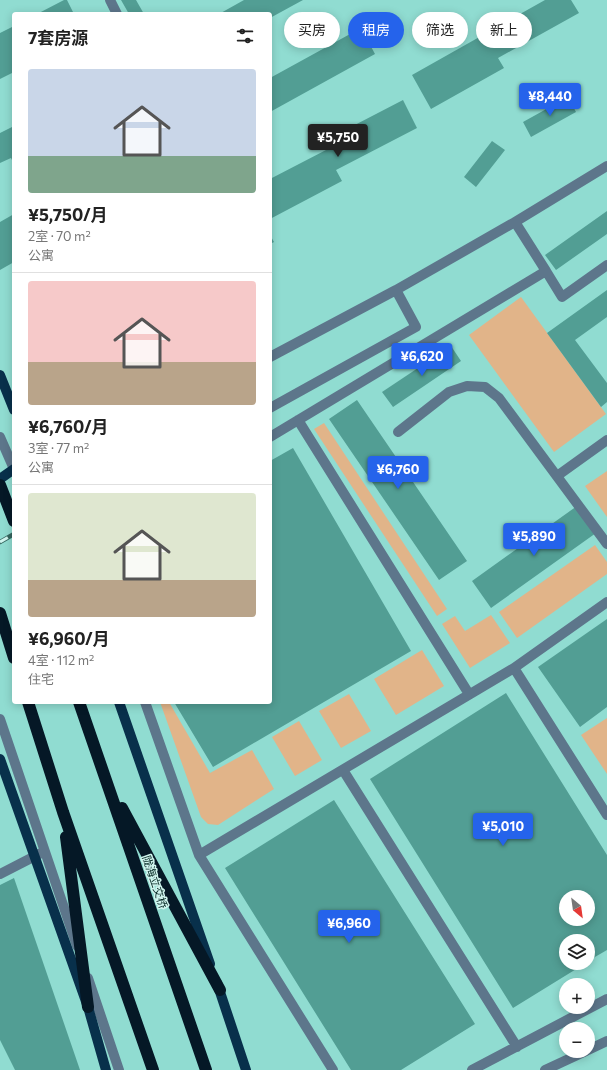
<!DOCTYPE html>
<html lang="zh">
<head>
<meta charset="utf-8">
<style>
	:root { --surface:#fff; --page:#f2f2f2; --text:#222; --muted:#767676; --line:#e0e0e0; --accent:#2563eb }
	body { margin:0; font-family:Commissioner,"Noto Sans SC",sans-serif; background:var(--page); color:var(--text); height:100vh; display:flex; flex-direction:column; font-size:15px; white-space:nowrap }
	* { box-sizing:border-box; margin:0 }
	p { font-size:13px; color:var(--muted) }
	.icon { flex:none; width:22px; height:22px; fill:none; stroke:currentColor; stroke-width:2; stroke-linecap:round; stroke-linejoin:round }
	.map { position:relative; flex:1; overflow:hidden }
	.panel { position:absolute; left:12px; top:12px; width:260px; height:692px; display:flex; flex-direction:column; background:var(--surface); border-radius:4px; box-shadow:0 2px 10px #0003 }
	.panel>* { flex:none }
	.guide { position:absolute; left:284px; top:12px; width:263px; height:36px; display:flex; gap:8px }
	.needle { width:26px; rotate:151deg }
	.buttons { position:absolute; left:559px; top:890px; display:grid; gap:8px }
	.buttons a { display:grid; place-items:center; width:36px; height:36px; border-radius:50%; background:var(--surface); box-shadow:0 2px 10px #0003; font-size:20px }
	.price { position:absolute; translate:-50% -34px; padding:0 9px; border-radius:4px; background:var(--accent); color:#fff; font-size:13px; line-height:26px; filter:drop-shadow(0 1px 2px #0008) }
	.price::after { content:''; position:absolute; left:50%; top:24px; width:12px; height:9px; margin-left:-6px; background:inherit; clip-path:polygon(0 0,100% 0,50% 100%) }
	.price.selected { background:#222; color:#fff }
	ul { padding:0; list-style:none }
	li { display:grid; align-content:center; gap:8px; height:212px; padding:0 16px }
	li+li { border-top:1px solid var(--line) }
	li span { display:grid; place-items:center; height:124px; border-radius:4px; color:#555 }
	li>.icon { margin-inline-start:auto }
	span .icon { width:72px; height:72px; fill:#fffc; stroke-width:1 }
	li b { font-size:17px }
	h2 { display:flex; justify-content:space-between; align-items:center; height:48px; padding:0 16px; font-size:17px }
	.tag { padding:0 14px; border-radius:18px; background:var(--surface); box-shadow:0 2px 10px #0003; font-size:14px; line-height:36px }
	.tag.selected { background:var(--accent); color:#fff }
	.map>svg:first-child { display:block }
	.green { fill:#e1b489 }
	.building { fill:#529e94; fill-rule:evenodd }
	.lines { fill:none; stroke-linecap:round; stroke-linejoin:round }
	.minor { stroke:#5d768b; stroke-width:10 }
	.major { stroke:#08304b; stroke-width:10 }
	.highway { stroke:#051826; stroke-width:12 }
	.rail-casing { stroke:#34655e; stroke-width:4.5 }
	.rail { stroke:#d1f5ef; stroke-width:3; stroke-dasharray:9; stroke-linecap:butt }
	.labels { text-anchor:middle; stroke-width:3; stroke-linejoin:round; paint-order:stroke }
	.street-label { font-size:11px; fill:#042622; stroke:#d1f5ef }
</style>
</head>
<body>
<div class="map">
<svg width="607" height="1070" viewBox="0 0 607 1070">
	<rect width="100%" height="100%" fill="#90dcd1"/>
	<path class="green" d="M 521,297 L 606,414 L 554,452 L 469,335 Z
		M 324,423 L 447,609 L 437,616 L 314,429 Z
		M 607,471 L 607,517 L 585,486 Z
		M 595,545 L 607,562 L 607,574 L 517,638 L 499,612 Z
		M 491,615 L 510,643 L 470,668 L 442,624 L 455,616 L 465,631 Z
		M 422,650 L 444,686 L 396,715 L 374,679 Z
		M 349,694 L 371,731 L 341,748 L 319,711 Z
		M 160,702 L 169,702 L 210,773 L 252,750 L 274,789 L 218,825 L 208,824 L 201,817 Z
		M 607,718 L 607,774 L 581,735 Z
		M 299,721 L 322,760 L 295,776 L 272,737 Z"/>
	<path class="building" d="M 64,0 L 67,0 L 74,14 L 37,14 Z
		M 121,0 L 136,0 L 144,14 L 129,14 Z
		M 244,0 L 303,0 L 270,18 L 270,14 L 219,14 Z
		M 545,0 L 571,0 L 579,13 L 498,58 L 504,68 L 431,109 L 412,75 Z
		M 14,26 L 14,72 L 0,79 L 0,33 Z
		M 361,28 L 375,54 L 270,112 L 270,78 Z
		M 568,97 L 576,112 L 531,137 L 523,122 Z
		M 403,100 L 417,128 L 336,170 L 342,181 L 270,219 L 270,179 L 326,150 L 322,142 Z
		M 14,126 L 14,164 L 11,158 L 0,163 L 0,133 Z
		M 492,141 L 505,150 L 476,187 L 464,177 Z
		M 607,211 L 607,234 L 556,270 L 545,255 Z
		M 14,214 L 14,262 L 0,270 L 0,222 Z
		M 270,235 L 274,242 L 270,244 Z
		M 607,290 L 607,317 L 575,340 L 607,383 L 607,402 L 601,407 L 547,333 Z
		M 451,346 L 461,361 L 393,407 L 382,392 Z
		M 357,400 L 467,561 L 439,580 L 329,419 Z
		M 293,448 L 411,651 L 213,767 L 174,702 L 270,702 L 270,461 Z
		M 577,506 L 596,533 L 491,608 L 472,581 Z
		M 607,619 L 607,707 L 580,727 L 538,667 Z
		M 506,693 L 607,855 L 607,950 L 588,961 L 588,941 L 566,941 L 566,963 L 586,963 L 513,1008 L 370,779 ZM 566,897 L 588,897 L 588,919 L 566,919 Z
		M 334,800 L 475,1024 L 401,1070 L 351,1070 L 225,868 Z
		M 14,878 L 80,1070 L 15,1070 L 0,1040 L 0,885 Z"/>
	<g class="lines">
		<path class="minor" d="M 110,0 L 117,14
			M 546,271 L 562,297 L 607,265
			M 270,357 L 396,290 L 515,222 L 607,166
			M 270,408 L 416,327 L 396,290
			M 298,420 L 469,694
			M 398,432 L 449,392 L 467,386 L 485,387 L 499,398 L 607,544
			M 0,437 L 14,469
			M 270,437 L 546,271 L 515,222
			M 557,476 L 607,440
			M 514,668 L 607,815
			M 145,702 L 199,855 L 333,1070
			M 0,719 L 77,946
			M 343,770 L 517,1047
			M 199,855 L 514,668 L 607,602
			M 0,874 L 41,853
			M 88,978 L 119,1070
			M 588,1050 L 607,1041
			M 472,1070 L 607,999
			M 545,1070 L 586,1051"/>
		<path class="major" d="M 0,375 L 14,410
			M 0,479 L 14,469
			M 119,702 L 210,964
			M 0,759 L 88,1007 L 106,1070
			M 217,983 L 246,1070"/>
		<path class="highway" d="M 0,485 L 14,521
			M 0,613 L 14,658
			M 28,702 L 63,812 L 153,1070
			M 79,702 L 206,1070
			M 122,808 L 220,990
			M 66,837 L 88,1007"/>
		<g class="rail-casing">
			<path id="rail" d="M 0,542 L 14,534"/>
		</g>
		<use href="#rail" class="rail"/>
	</g>
	<g class="labels">
		<g class="street-label">
			<text transform="translate(155 882) rotate(71)" y="4">陇海立交桥</text>
		</g>
	</g>
</svg>
<div class="buttons">
<a><svg class="needle" viewBox="-14 -14 28 28"><path d="M0-13l5 13h-10z" fill="#e53935"/><path d="M0 13l5-13h-10z" fill="#767676"/></svg></a>
<a><svg class="icon" aria-label="layers" viewBox="0 0 24 24"><path d="M12 4l9 5-9 5-9-5zM3 14l9 5 9-5"/></svg></a>
<a>+</a>
<a>−</a>
</div>
<b class="price" style="left:550px;top:117px">¥8,440</b>
<b class="price selected" style="left:338px;top:158px">¥5,750</b>
<b class="price" style="left:422px;top:377px">¥6,620</b>
<b class="price" style="left:398px;top:490px">¥6,760</b>
<b class="price" style="left:534px;top:557px">¥5,890</b>
<b class="price" style="left:503px;top:847px">¥5,010</b>
<b class="price" style="left:349px;top:944px">¥6,960</b>
<div class="guide">
<a class="tag">买房</a>
<a class="tag selected">租房</a>
<a class="tag">筛选</a>
<a class="tag">新上</a>
</div>
<section class="panel">
<h2>7套房源<svg class="icon" aria-label="filters" viewBox="0 0 24 24"><path d="M4 7h16M4 17h16"/><circle cx="9" cy="7" r="2"/><circle cx="15" cy="17" r="2"/></svg></h2>
<ul>
<li><span style="background:linear-gradient(#c9d6e8 70%,#7fa58c 0)"><svg class="icon" aria-label="home" viewBox="0 0 24 24"><path d="M3 11l9-7 9 7M6 9v11h12V9"/></svg></span><div><b>¥5,750/月</b><p>2室 · 70 m²</p><p>公寓</p></div></li>
<li><span style="background:linear-gradient(#f6c9c9 65%,#b9a48a 0)"><svg class="icon" aria-label="home" viewBox="0 0 24 24"><path d="M3 11l9-7 9 7M6 9v11h12V9"/></svg></span><div><b>¥6,760/月</b><p>3室 · 77 m²</p><p>公寓</p></div></li>
<li><span style="background:linear-gradient(#dfe7d0 70%,#b9a48a 0)"><svg class="icon" aria-label="home" viewBox="0 0 24 24"><path d="M3 11l9-7 9 7M6 9v11h12V9"/></svg></span><div><b>¥6,960/月</b><p>4室 · 112 m²</p><p>住宅</p></div></li>
</ul>
</section>
</div>
</body>
</html>
